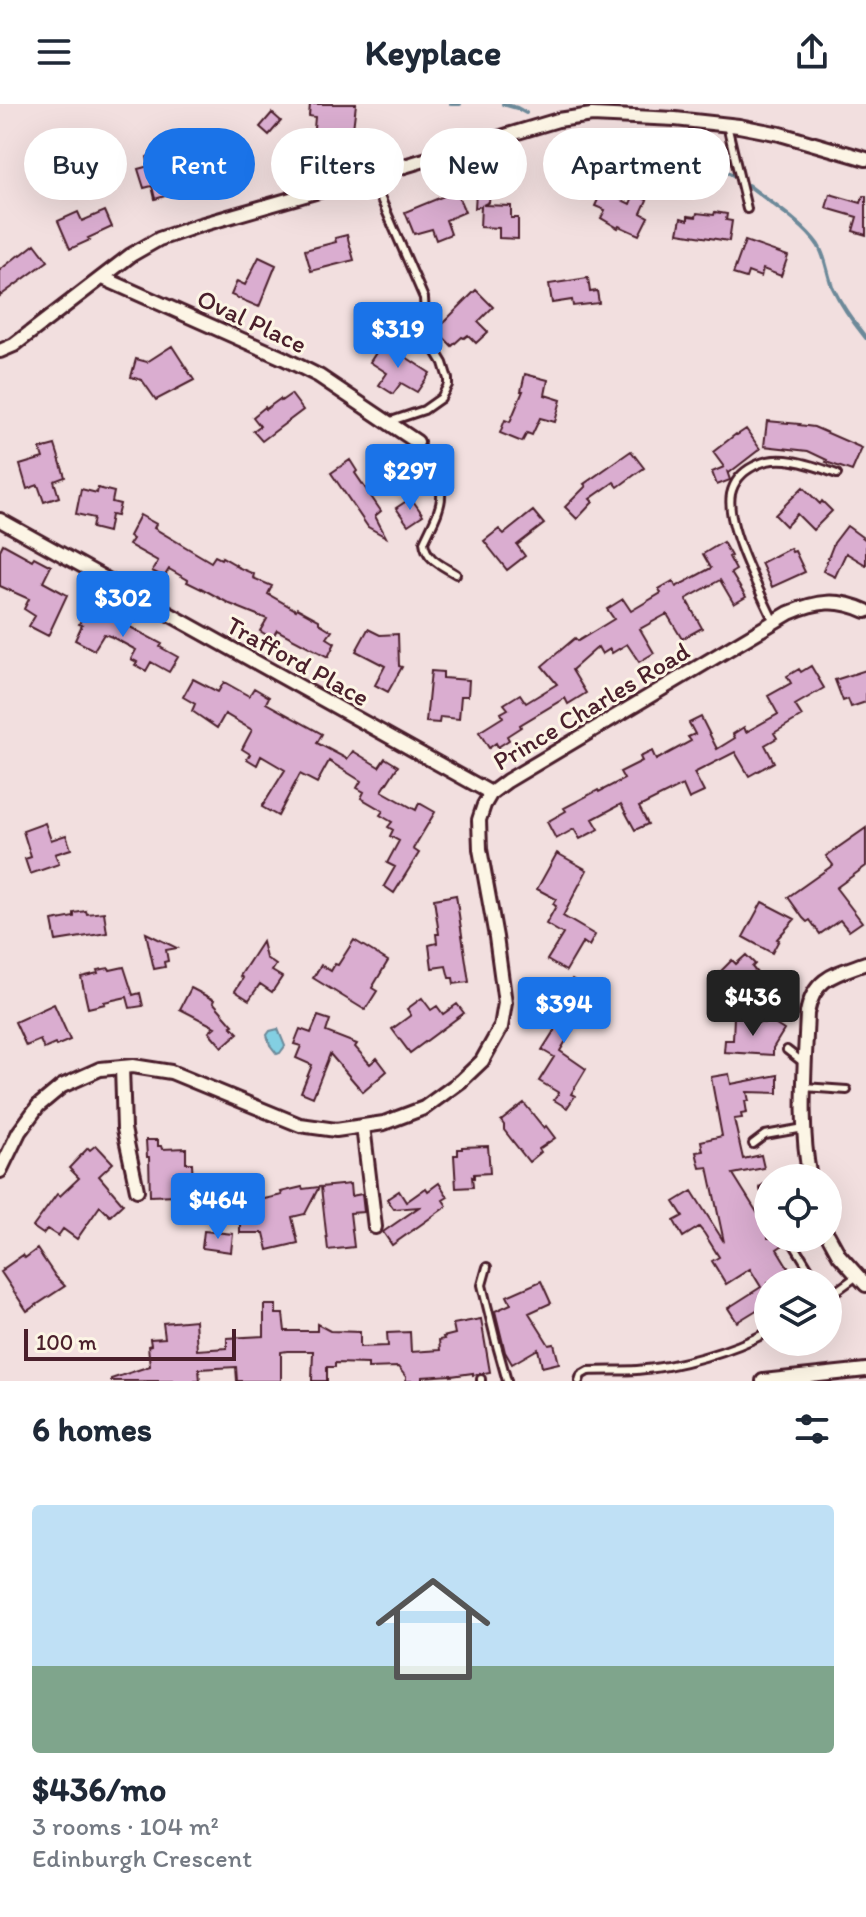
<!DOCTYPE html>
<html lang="en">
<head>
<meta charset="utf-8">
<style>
	:root { --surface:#fff; --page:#f2f2f3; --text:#1f2937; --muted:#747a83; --line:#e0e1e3; --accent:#1a73e8 }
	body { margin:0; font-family:Itim,sans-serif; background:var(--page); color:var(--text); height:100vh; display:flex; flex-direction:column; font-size:30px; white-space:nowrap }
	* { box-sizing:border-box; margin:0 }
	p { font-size:26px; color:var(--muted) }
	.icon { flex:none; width:44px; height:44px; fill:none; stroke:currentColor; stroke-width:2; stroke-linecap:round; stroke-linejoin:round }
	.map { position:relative; height:1277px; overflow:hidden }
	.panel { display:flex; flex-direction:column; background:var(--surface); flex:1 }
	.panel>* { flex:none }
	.top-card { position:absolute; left:24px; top:24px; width:818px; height:72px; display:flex; gap:16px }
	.controls { position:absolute; left:754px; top:1060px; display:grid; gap:16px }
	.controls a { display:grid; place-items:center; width:88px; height:88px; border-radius:50%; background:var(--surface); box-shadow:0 8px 32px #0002; font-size:40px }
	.scale { position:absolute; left:24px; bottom:20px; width:212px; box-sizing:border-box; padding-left:8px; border:4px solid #4a1f2b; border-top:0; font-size:22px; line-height:28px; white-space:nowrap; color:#4a1f2b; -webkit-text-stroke:6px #fcf5e5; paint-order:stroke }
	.price { position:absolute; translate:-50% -68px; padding:0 18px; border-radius:8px; background:var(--accent); color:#fff; font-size:26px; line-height:52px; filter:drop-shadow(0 2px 4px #0008) }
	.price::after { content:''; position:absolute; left:50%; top:48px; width:24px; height:18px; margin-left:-12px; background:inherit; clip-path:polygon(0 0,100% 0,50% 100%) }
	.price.current { background:#222; color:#fff }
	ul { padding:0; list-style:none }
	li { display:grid; align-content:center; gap:16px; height:424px; padding:0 32px }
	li+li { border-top:2px solid var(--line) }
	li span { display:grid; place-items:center; height:248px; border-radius:8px; color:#555 }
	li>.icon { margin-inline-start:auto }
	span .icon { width:144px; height:144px; fill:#fffc; stroke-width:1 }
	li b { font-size:34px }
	h2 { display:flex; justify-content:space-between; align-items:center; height:96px; padding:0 32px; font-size:34px }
	.chip { padding:0 28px; border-radius:36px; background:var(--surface); box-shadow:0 8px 32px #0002; font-size:28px; line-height:72px }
	.chip.current { background:var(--accent); color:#fff }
	header { display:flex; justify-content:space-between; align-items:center; height:104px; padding:0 32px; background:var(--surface); font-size:36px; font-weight:700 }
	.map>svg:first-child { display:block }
	.water { fill:#83cfe2; stroke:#6c8999; stroke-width:2 }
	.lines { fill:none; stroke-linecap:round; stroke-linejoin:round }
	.stream { stroke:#6c8999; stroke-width:4 }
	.building { fill:#daadd0; stroke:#4a1f2b; stroke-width:2 }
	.service-casing { stroke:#4a1f2b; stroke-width:12 }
	.minor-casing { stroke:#4a1f2b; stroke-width:18 }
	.service { stroke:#fcf5e5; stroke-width:6 }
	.minor { stroke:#fcf5e5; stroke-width:12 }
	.labels { text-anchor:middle; stroke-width:6; stroke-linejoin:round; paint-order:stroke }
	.street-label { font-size:26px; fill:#4a1f2b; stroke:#fcf5e5 }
</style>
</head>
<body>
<header><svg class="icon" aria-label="menu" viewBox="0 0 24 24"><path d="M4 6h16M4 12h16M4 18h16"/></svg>Keyplace<svg class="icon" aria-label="share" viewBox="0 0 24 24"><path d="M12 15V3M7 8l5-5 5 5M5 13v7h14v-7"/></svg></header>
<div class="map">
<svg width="866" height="1277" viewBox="0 0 866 1277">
	<rect width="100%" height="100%" fill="#f2dfdf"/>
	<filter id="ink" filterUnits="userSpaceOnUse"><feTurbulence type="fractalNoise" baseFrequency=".0125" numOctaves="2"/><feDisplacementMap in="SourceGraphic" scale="16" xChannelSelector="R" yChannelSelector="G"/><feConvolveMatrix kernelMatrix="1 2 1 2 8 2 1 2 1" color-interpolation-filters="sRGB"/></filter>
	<g filter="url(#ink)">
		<path class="water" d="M 278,925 L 285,942 L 280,949 L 277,950 L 270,941 L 267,931 L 270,927 Z"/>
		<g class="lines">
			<path class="stream" d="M 451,0 L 460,0
				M 503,0 L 517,4 L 526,9
				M 565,29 L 583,32 L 632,35 L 686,48 L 707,57 L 733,71
				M 748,81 C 769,98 803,119 818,141 C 826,154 827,169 832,182 C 841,201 853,218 866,234"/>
		</g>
		<path class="building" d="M 310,0 L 356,0 L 352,33 L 338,31 L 337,38 L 313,35 L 315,13 L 309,12 Z
			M 272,9 L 281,17 L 269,31 L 260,23 Z
			M 213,42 L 237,42 L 237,58 L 229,58 L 229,73 L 212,72 Z
			M 159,47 L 163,50 L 167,49 L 168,53 L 187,47 L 191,61 L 184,63 L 185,66 L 167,71 L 172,90 L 155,95 L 152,82 L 144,84 L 138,65 L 149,62 L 147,53 Z
			M 456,87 L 465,108 L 446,116 L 451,130 L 436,136 L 432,125 L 414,130 L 405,108 Z
			M 476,88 L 490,89 L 489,98 L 483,101 L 511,102 L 511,114 L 518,114 L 518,135 L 499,134 L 499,124 L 480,123 L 481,102 L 475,104 Z
			M 605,88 L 630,100 L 634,90 L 647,96 L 641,109 L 648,113 L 639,131 L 619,122 L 618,124 L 601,114 L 605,106 L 595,102 L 600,91 L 603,93 Z
			M 830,90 L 861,99 L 863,92 L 866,92 L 866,131 L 853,127 L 857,113 L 826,104 Z
			M 105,107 L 112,123 L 88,134 L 90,136 L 70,145 L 58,117 L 78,108 L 82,117 Z
			M 715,108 L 727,110 L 726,116 L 732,117 L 729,137 L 678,129 L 681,114 L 688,116 L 688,112 L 696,113 L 697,109 L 714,111 Z
			M 347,131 L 354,156 L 311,167 L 305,146 L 336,138 L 335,134 Z
			M 745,137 L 788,152 L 781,172 L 763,165 L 761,173 L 748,168 L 746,174 L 733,170 Z
			M 35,140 L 48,157 L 0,192 L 0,166 L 20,150 L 21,151 Z
			M 259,153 L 276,161 L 259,203 L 231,191 L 237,177 L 245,181 Z
			M 588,174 L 590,188 L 597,187 L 599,199 L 573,202 L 572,196 L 552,199 L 549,180 Z
			M 476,186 L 493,203 L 478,218 L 488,228 L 476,239 L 468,231 L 464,234 L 462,233 L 452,242 L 436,226 Z
			M 383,238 L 430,269 L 417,288 L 401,279 L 393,290 L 379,281 L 387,269 L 370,258 Z
			M 172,242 L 194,276 L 156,296 L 142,276 L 131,273 L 136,255 L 147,258 Z
			M 525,270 L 548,276 L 545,291 L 561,296 L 555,318 L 540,314 L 532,331 L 527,329 L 522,338 L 500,329 L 505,316 L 510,318 L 523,287 L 521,287 Z
			M 291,290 L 303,306 L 262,337 L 253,327 L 260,322 L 253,313 L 265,303 L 266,305 L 280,295 L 281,297 Z
			M 767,317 L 800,320 L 799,321 L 814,323 L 862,344 L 852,367 L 826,358 L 827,356 L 808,347 L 764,342 Z
			M 746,325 L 760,345 L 729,369 L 727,367 L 730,376 L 717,381 L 712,368 L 724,363 L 713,348 L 736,330 L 737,331 Z
			M 55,341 L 65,373 L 54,377 L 59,393 L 44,398 L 38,381 L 27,385 L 20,361 L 43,354 L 40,345 Z
			M 631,347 L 644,364 L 618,383 L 614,378 L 590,395 L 593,398 L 577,415 L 565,403 L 586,382 L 584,380 Z
			M 350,356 L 357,367 L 355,369 L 381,407 L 375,412 L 386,433 L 368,423 L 331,369 Z
			M 803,383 L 820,400 L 822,397 L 832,407 L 813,426 L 797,410 L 786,422 L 775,411 Z
			M 98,384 L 114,388 L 112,398 L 120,400 L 117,412 L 111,411 L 108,428 L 92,424 L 94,414 L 76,410 L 81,385 L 97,389 Z
			M 411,394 L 423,411 L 408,421 L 396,404 Z
			M 533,407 L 544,420 L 517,441 L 525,452 L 507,466 L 484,437 L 499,425 L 504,430 Z
			M 140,411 L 156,420 L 154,424 L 211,458 L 215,452 L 221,455 L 222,453 L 236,461 L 235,462 L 254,470 L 253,474 L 272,482 L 268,490 L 296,506 L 297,504 L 319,516 L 319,519 L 332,527 L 327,534 L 335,539 L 328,553 L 277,526 L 272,534 L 270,533 L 260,527 L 267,515 L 230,500 L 201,484 L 201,485 L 187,478 L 188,476 L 169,465 L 164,473 L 152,467 L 158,457 L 129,441 L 133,435 L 129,432 Z
			M 847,422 L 866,436 L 866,461 L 846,449 L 835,473 L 823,467 L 834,439 Z
			M 723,438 L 731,452 L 729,453 L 736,466 L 731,469 L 746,493 L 734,500 L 720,476 L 686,495 L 702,524 L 682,535 L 667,510 L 640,525 L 654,549 L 639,558 L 627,540 L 612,549 L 610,545 L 602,550 L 598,543 L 572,566 L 586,589 L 568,600 L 565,594 L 520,621 L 521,623 L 507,632 L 509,636 L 498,643 L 496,639 L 489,644 L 479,628 L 503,613 L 501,609 L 508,605 L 504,600 L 520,590 L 526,599 L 557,580 L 542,562 L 575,534 L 578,537 L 614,515 L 607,505 L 623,495 L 631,507 L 661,489 L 659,485 L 673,477 L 676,483 L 711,464 L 703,450 Z
			M 3,440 L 32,456 L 34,453 L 51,462 L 43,478 L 67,491 L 48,532 L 29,522 L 35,512 L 24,505 L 29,495 L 0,482 L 0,446 Z
			M 790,444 L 792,448 L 795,447 L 805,468 L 772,483 L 761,459 Z
			M 90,499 L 105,507 L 104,509 L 162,540 L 160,543 L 178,553 L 169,568 L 151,558 L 146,567 L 135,561 L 137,558 L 131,555 L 136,546 L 112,533 L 104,530 L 94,546 L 75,536 L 82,521 L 79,520 Z
			M 368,525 L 380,531 L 398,530 L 399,562 L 402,563 L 388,588 L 375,581 L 385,562 L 356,547 Z
			M 811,562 L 824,584 L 795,601 L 802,612 L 774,629 L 777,634 L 765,641 L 774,658 L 749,672 L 735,648 L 694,669 L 704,688 L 689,695 L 683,681 L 639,703 L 648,720 L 635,726 L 621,700 L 593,715 L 599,725 L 580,735 L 574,725 L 556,735 L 547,718 L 566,707 L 564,704 L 598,686 L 599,688 L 624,675 L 620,668 L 642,657 L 640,653 L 652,647 L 656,656 L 691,637 L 688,633 L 695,630 L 689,619 L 701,613 L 717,645 L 735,634 L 733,630 L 744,623 L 746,628 L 778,610 L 768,592 L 791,579 L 787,572 L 799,565 L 801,568 Z
			M 866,566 L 866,598 L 851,603 L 848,595 L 843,597 L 835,576 Z
			M 431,567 L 443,568 L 443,574 L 469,576 L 468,592 L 461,592 L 459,615 L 440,613 L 439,619 L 426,618 Z
			M 193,575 L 218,588 L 224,578 L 249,592 L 254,584 L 269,593 L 266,599 L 322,630 L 317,639 L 347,655 L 353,647 L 379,663 L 385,654 L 398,662 L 382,687 L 416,706 L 419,699 L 435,708 L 413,745 L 419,749 L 394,789 L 384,782 L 395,763 L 387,759 L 399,737 L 390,732 L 393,726 L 388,723 L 392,718 L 380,711 L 383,707 L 361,694 L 364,688 L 357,684 L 361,677 L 329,657 L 317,679 L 300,670 L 278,712 L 262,703 L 285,666 L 261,652 L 257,661 L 247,655 L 250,650 L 242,645 L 252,626 L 225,610 L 217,624 L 192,607 L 195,600 L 183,593 Z
			M 45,719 L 51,736 L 66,731 L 71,745 L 55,750 L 59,760 L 30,770 L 25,755 L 31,753 L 23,727 Z
			M 866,724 L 866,762 L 836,784 L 862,818 L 849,827 L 840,816 L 820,830 L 810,816 L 807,818 L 803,814 L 788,793 L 833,761 L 826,752 Z
			M 557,749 L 587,766 L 563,812 L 595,831 L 589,842 L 583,838 L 566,867 L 547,856 L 563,830 L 546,820 L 556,802 L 553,800 L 556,795 L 537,785 Z
			M 456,791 L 469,878 L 454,880 L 453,874 L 449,874 L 446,862 L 432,864 L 429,841 L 437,839 L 436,830 L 439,830 L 434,795 Z
			M 762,798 L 795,815 L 777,835 L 779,836 L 772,849 L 743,833 Z
			M 86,807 L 87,810 L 104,808 L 107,829 L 56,837 L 52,817 L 74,813 L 74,809 Z
			M 146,829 L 177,844 L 166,846 L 168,857 L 164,858 L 165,863 L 154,865 Z
			M 354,836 L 388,857 L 372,884 L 377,887 L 365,906 L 313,874 L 321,861 L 331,867 L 335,860 L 338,861 Z
			M 262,838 L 266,854 L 276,861 L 272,867 L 282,873 L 272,888 L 260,880 L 249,896 L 235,887 L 243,874 L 240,872 Z
			M 746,851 L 755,860 L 752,863 L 757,869 L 745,880 L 753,888 L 742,900 L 720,877 L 722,874 L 718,870 L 732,856 L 736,860 Z
			M 124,863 L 133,891 L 140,889 L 143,902 L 130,904 L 127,893 L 104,898 L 105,900 L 88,904 L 81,873 L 98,869 L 97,866 L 109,864 L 110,866 Z
			M 572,875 L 590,886 L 574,912 L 579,915 L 560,947 L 586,965 L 571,990 L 575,992 L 567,1004 L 554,996 L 559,989 L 539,977 L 554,953 L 542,946 L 557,922 L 546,916 Z
			M 191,884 L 214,896 L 213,898 L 233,921 L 231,922 L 238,929 L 222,943 L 209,928 L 215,923 L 180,905 Z
			M 422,894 L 431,906 L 437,902 L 443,910 L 457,900 L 464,909 L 410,949 L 392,925 L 411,911 L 407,905 Z
			M 54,900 L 70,936 L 56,942 L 55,940 L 44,945 L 40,936 L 26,942 L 15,918 Z
			M 318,912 L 330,916 L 326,928 L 357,940 L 355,943 L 370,960 L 377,954 L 387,967 L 363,988 L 330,950 L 313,993 L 301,988 L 312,961 L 296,954 L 301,942 L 294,940 L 300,925 L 311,929 Z
			M 734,912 L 745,913 L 745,918 L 773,919 L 784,926 L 773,944 L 773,951 L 724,948 L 725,936 L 733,936 Z
			M 729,970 L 731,980 L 778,971 L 778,989 L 747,988 L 749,997 L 745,997 L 747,1009 L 741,1010 L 742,1014 L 734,1015 L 743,1055 L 761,1051 L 764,1064 L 733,1070 L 768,1126 L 768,1134 L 784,1134 L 786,1139 L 777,1145 L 797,1178 L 768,1178 L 768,1199 L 737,1218 L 728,1204 L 761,1183 L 750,1165 L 726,1180 L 712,1157 L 719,1153 L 704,1129 L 699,1123 L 683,1133 L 674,1117 L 683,1112 L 674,1098 L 692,1087 L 724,1138 L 708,1063 L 700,1064 L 696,1048 L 703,1047 L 701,1037 L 722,1032 L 711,973 Z
			M 524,999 L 544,1024 L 546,1022 L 555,1034 L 539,1045 L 541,1048 L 529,1058 L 504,1026 L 504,1021 L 501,1017 Z
			M 146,1036 L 158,1036 L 158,1042 L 161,1042 L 162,1045 L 186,1044 L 186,1059 L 192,1059 L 193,1079 L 178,1080 L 178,1091 L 150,1092 L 149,1053 L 147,1053 Z
			M 96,1041 L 113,1059 L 99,1072 L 123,1100 L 110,1112 L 100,1102 L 77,1135 L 63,1125 L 58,1132 L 47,1125 L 43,1130 L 33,1123 L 57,1090 L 60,1092 L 79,1074 L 69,1064 L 88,1044 L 90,1046 Z
			M 488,1042 L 490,1069 L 474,1070 L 474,1074 L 472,1073 L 473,1083 L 456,1084 L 454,1051 L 458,1051 L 458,1045 L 462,1045 L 462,1043 Z
			M 251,1079 L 251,1098 L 282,1091 L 281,1088 L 302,1083 L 303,1085 L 319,1083 L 305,1110 L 292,1113 L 298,1139 L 268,1146 L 264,1129 L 240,1129 L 240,1105 L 207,1105 L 206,1083 L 220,1083 L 220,1080 Z
			M 439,1079 L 448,1093 L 443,1096 L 447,1102 L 392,1141 L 383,1128 L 419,1103 L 394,1105 L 387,1095 L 399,1087 L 406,1098 L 426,1084 L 428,1087 Z
			M 350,1080 L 351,1092 L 362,1090 L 364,1108 L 350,1109 L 354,1143 L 328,1146 L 321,1083 Z
			M 204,1127 L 233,1130 L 231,1148 L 202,1144 Z
			M 37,1145 L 56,1173 L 65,1182 L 27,1207 L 1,1168 L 4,1166 L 3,1165 L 23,1151 L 25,1154 Z
			M 541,1177 L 551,1199 L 529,1209 L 549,1241 L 554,1240 L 559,1259 L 542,1263 L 538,1245 L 512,1260 L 505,1248 L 495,1207 L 511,1200 L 507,1192 Z
			M 264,1201 L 276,1201 L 276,1210 L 283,1210 L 285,1227 L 317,1227 L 317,1220 L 330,1227 L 360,1228 L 360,1243 L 388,1242 L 387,1229 L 410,1228 L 411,1248 L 440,1246 L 439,1236 L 444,1235 L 443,1233 L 455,1230 L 453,1220 L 481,1215 L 490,1268 L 473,1271 L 473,1269 L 451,1272 L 451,1271 L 422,1273 L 422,1277 L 406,1277 L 406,1273 L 398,1263 L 368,1264 L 368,1260 L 335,1259 L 335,1263 L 327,1263 L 327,1277 L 312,1277 L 313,1247 L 287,1247 L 281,1248 L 281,1277 L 237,1277 L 236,1263 L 199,1265 L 200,1277 L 111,1277 L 111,1275 L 150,1262 L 148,1242 L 151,1241 L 150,1235 L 165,1234 L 163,1219 L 195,1216 L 197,1246 L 227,1244 L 227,1234 L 264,1232 Z"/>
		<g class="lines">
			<g class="service-casing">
				<path id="service" d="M 727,21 L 747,105
					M 371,72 L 424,194 L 426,231 L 443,259 L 448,275 L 448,281 L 441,294 L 424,306 L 391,317
					M 417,338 C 425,353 440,372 441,390 C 442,405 430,424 424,438 C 426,456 442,461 456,470
					M 774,518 C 760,487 725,422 731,390 C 734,377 742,368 754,362 C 779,348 812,361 837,370
					M 787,946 L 805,960
					M 804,983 L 847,986
					M 753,1040 L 765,1031 L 804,1024
					M 765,1085 L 768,1091
					M 790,1134 L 817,1178
					M 487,1163 L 482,1181 L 496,1238 L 507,1277
					M 828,1193 L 857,1172
					M 481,1275 L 481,1277
					M 579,1277 L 581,1271 L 588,1267 C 604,1266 621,1267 637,1266 C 678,1263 732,1247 768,1228"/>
			</g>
			<g class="minor-casing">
				<path id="minor" d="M 103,174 L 283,254 L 319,272 L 417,338
					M 0,247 L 14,241 L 131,151 L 159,135 L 197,122 L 371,72 L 558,16 L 592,11 L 675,15 L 739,22 L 780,30 L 866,55
					M 0,416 L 491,689
					M 122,963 L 124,1025 L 137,1086
					M 363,1022 L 375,1123
					M 0,1067 L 19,1028 L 38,1002 L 62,982 L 100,965 L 133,962 L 171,968 L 300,1021 L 336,1026 L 384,1019 L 424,1004 L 461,977 L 482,957 L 501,923 L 505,899 L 496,833 L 480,745 L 479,716 L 484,701 L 491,689 L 507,677 L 789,509 C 817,497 837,494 866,507
					M 810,1074 C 799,1020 805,963 807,909 C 814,873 836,870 866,859
					M 828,1131 L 839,1151 L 866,1181
					M 763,1277 L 866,1266"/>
			</g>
			<use href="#service" class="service"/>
			<use href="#minor" class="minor"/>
		</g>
	</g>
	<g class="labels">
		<g class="street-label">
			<text transform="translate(252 217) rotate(25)" y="9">Oval Place</text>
			<text transform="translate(298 557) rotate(29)" y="9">Trafford Place</text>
			<text transform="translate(591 602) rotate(-31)" y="9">Prince Charles Road</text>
		</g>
	</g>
</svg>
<div class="controls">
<a><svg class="icon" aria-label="locate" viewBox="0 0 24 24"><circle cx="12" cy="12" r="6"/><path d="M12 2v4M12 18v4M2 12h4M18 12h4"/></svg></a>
<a><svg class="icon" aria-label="layers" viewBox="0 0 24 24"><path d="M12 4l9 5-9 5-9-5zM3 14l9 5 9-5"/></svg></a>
</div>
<div class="scale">100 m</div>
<b class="price" style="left:398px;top:266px">$319</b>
<b class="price" style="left:410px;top:408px">$297</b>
<b class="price" style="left:123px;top:535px">$302</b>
<b class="price current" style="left:753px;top:934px">$436</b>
<b class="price" style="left:564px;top:941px">$394</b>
<b class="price" style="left:218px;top:1137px">$464</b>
<div class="top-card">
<a class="chip">Buy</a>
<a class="chip current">Rent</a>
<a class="chip">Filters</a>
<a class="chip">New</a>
<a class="chip">Apartment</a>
</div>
</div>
<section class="panel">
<h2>6 homes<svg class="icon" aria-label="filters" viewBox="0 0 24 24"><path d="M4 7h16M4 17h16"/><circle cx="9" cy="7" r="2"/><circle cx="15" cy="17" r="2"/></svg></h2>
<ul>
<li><span style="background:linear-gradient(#bfe0f5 65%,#7fa58c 0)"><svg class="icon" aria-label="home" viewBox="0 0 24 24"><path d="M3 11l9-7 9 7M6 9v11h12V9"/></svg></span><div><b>$436/mo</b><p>3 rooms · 104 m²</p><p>Edinburgh Crescent</p></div></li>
</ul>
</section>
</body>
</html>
